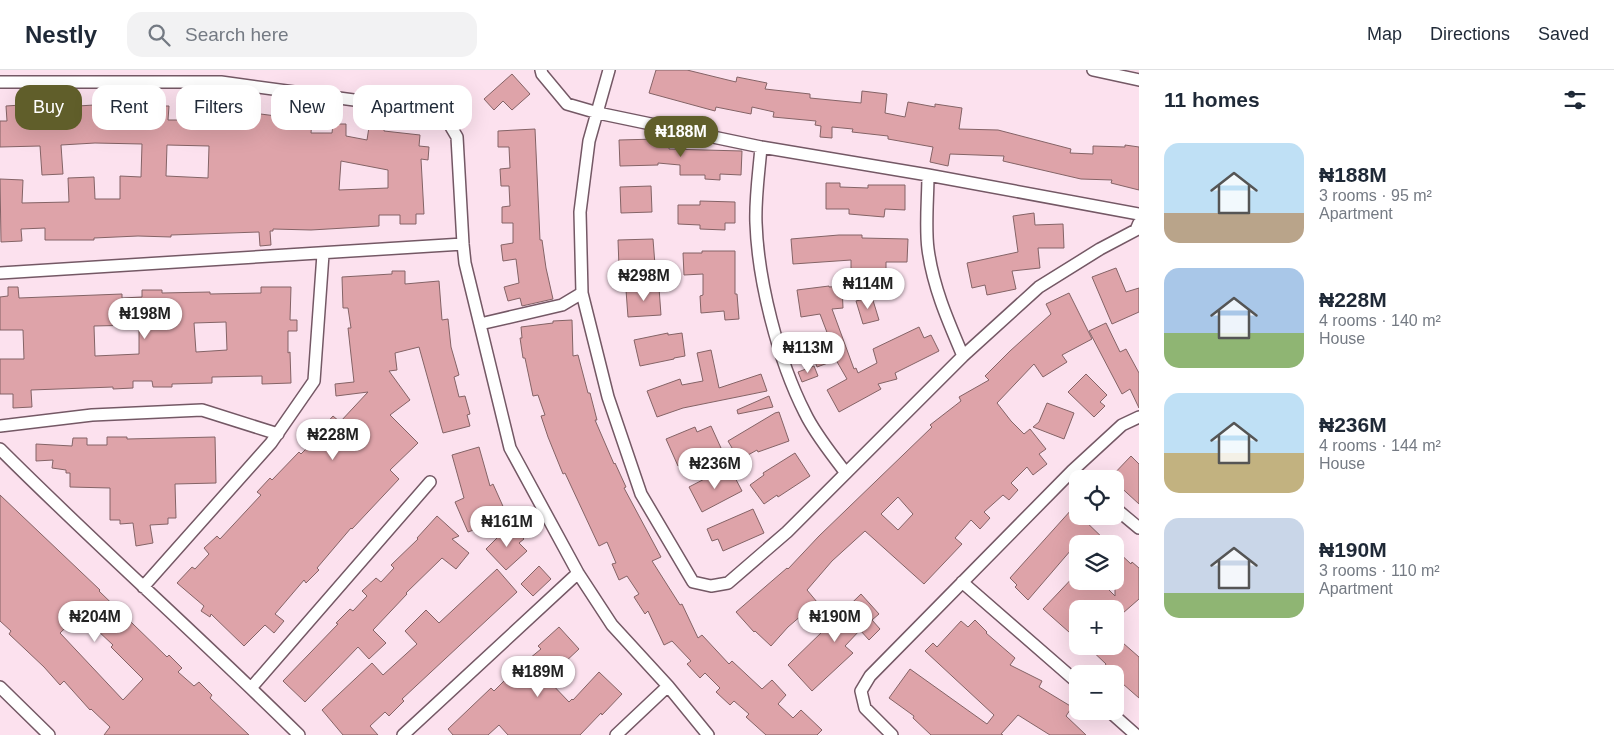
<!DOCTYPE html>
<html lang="en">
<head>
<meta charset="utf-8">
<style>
	:root { --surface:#fff; --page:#f2f2f3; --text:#1f2937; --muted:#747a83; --line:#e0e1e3; --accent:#605e2a }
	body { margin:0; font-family:Arial,sans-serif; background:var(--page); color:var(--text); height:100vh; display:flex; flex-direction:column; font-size:19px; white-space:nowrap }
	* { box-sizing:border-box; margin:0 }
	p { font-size:16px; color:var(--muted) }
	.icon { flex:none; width:28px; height:28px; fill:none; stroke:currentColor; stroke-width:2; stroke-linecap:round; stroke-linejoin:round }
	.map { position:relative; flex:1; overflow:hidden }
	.panel { display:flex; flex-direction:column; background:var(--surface); width:475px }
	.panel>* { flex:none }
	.hud { position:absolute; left:15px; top:15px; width:475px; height:45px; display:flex; gap:10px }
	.buttons { position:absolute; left:1069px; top:400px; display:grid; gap:10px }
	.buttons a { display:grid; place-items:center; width:55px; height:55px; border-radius:10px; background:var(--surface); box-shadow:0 5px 20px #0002; font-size:25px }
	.price { position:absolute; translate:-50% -42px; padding:0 11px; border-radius:18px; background:#fff; color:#222; font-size:16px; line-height:32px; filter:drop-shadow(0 1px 2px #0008) }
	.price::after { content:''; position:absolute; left:50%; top:30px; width:15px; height:11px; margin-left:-8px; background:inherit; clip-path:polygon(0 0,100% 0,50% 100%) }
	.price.active { background:var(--accent); color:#fff }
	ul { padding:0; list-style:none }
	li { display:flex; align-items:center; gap:15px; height:125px; padding:0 25px }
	li span { display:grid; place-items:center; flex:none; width:140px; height:100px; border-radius:15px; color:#555 }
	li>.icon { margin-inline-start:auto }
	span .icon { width:60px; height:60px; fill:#fffc; stroke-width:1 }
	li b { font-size:21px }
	h2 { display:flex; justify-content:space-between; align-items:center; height:60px; padding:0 25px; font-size:21px }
	.chip { padding:0 18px; border-radius:15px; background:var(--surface); box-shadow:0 5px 20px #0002; font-size:18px; line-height:45px }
	.chip.active { background:var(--accent); color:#fff }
	header { display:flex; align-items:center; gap:30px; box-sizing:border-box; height:70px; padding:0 25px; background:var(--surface); border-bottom:1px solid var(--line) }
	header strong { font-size:24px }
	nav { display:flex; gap:28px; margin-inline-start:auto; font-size:18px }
	.search { width:350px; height:45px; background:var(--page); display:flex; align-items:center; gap:12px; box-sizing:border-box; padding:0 18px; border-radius:15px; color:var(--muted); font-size:19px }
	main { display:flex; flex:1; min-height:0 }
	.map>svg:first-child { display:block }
	.building { fill:#dea3a9; stroke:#846366; fill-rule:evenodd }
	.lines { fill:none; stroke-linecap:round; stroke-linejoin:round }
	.street-casing { stroke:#745865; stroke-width:14 }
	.street { stroke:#fff; stroke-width:11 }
</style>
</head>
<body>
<header>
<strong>Nestly</strong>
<div class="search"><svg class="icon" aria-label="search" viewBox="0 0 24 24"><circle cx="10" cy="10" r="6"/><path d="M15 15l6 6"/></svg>Search here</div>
<nav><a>Map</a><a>Directions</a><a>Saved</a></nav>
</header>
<main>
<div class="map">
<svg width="1139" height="665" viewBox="0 0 1139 665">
	<rect width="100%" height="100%" fill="#fce1ee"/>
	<path class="building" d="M 656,0 L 687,0 L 736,12 L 737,7 L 767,13 L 765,19 L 810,24 L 810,28 L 861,33 L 862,21 L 887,24 L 885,43 L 905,47 L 908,32 L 935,37 L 935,34 L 962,38 L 959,59 L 998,60 L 1071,79 L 1070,83 L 1093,84 L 1093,76 L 1125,77 L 1125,75 L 1139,77 L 1139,120 L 1111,113 L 1112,110 L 1081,109 L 1003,91 L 1004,86 L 950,84 L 948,96 L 930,92 L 933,77 L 888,69 L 888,66 L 852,62 L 853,59 L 832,57 L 832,68 L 820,67 L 821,56 L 815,55 L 816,51 L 773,47 L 774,42 L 752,37 L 751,44 L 716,37 L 715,41 L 649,23 Z
		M 512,4 L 530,24 L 512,40 L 503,31 L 494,40 L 484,29 Z
		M 21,35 L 22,50 L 43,50 L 43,38 L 58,38 L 59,48 L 79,47 L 78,36 L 94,35 L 94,47 L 116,48 L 117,36 L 131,36 L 131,48 L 152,48 L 152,36 L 169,36 L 168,50 L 189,50 L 189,40 L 253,41 L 253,43 L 276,46 L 276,48 L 312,50 L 311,63 L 332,63 L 333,54 L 346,54 L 346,66 L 367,70 L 369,57 L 384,59 L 384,61 L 420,65 L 419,76 L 429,77 L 428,90 L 421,89 L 424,144 L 416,144 L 416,154 L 400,154 L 400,145 L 379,145 L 379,156 L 311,160 L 273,159 L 273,161 L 270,161 L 271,175 L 260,176 L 259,162 L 171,165 L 171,167 L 138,166 L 94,168 L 94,170 L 45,170 L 45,158 L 21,159 L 22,171 L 1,172 L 0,109 L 23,110 L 22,133 L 69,132 L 68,108 L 94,107 L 95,129 L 120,129 L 120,106 L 141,107 L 142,74 L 95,73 L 61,75 L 63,104 L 42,105 L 40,76 L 0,77 L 0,51 L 7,51 L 6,36 ZM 167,75 L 209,76 L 208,108 L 166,106 ZM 341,91 L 388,100 L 388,118 L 339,120 Z
		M 535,59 L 540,170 L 542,170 L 546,198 L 553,229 L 522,236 L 520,228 L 508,231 L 504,217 L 519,213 L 516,189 L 503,191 L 501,175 L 513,173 L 513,153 L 502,153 L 502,137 L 510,136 L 509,116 L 501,116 L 500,99 L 510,98 L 509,77 L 498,77 L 498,61 Z
		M 657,69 L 657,73 L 669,74 L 669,79 L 742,81 L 741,105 L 720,104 L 720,110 L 705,109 L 705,105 L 680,105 L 680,95 L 658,93 L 658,95 L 620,96 L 619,70 Z
		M 826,113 L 840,113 L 840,117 L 868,118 L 868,115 L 905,115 L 905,140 L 885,139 L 884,147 L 849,144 L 849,139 L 826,139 Z
		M 651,116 L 652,142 L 621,143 L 620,117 Z
		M 700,131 L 735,132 L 735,153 L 725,153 L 725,160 L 700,159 L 700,155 L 678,154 L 678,135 L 700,135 Z
		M 1034,143 L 1035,155 L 1063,154 L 1064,178 L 1038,178 L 1040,198 L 1012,201 L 1016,219 L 987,225 L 985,215 L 972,218 L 967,193 L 1018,182 L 1013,146 Z
		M 839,165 L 862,165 L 862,168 L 908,169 L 907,192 L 886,192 L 886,200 L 851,199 L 851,190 L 793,194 L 791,169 Z
		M 653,169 L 655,195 L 619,197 L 618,170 Z
		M 702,181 L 735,181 L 735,224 L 737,224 L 739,249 L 725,250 L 724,241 L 701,243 L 700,226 L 703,225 L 703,204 L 684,205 L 683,183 L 702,183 Z
		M 1116,198 L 1126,222 L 1139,218 L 1139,242 L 1112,254 L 1092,207 Z
		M 392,201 L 405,201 L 405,214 L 439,211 L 442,250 L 448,249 L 451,277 L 459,305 L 454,307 L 459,327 L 465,326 L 470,344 L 467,345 L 470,356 L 443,363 L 419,277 L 395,283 L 397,300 L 389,301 L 410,330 L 390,345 L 418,373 L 390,400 L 399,409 L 352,459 L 351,458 L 317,498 L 319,500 L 306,513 L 304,510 L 275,544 L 284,551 L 274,563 L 265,555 L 244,576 L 211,544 L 210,547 L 201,541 L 204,536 L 177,513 L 192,497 L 195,499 L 209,484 L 204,478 L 217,466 L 220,469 L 261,425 L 257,422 L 270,408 L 272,410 L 299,382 L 301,384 L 315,370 L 313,368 L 333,346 L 340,352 L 368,322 L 336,326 L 335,314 L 354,312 L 348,258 L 351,258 L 348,238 L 343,238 L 342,207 L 392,204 Z
		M 829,216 L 829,217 L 842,216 L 843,238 L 832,239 L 854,299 L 856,298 L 858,303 L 877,293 L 873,279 L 919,257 L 924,268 L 931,265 L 939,281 L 895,303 L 897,309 L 878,314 L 881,319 L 839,342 L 827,320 L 847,309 L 836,290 L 817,297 L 808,273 L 828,265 L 820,244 L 801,247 L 797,220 Z
		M 8,217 L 18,217 L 19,228 L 122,224 L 122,228 L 142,227 L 142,220 L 162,220 L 162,223 L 210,222 L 210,224 L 261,223 L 261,217 L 291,217 L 290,250 L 297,250 L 297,261 L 288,261 L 288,283 L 290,282 L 291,313 L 262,314 L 262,306 L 212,307 L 212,313 L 172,314 L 172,317 L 153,317 L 152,311 L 133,311 L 133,318 L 113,319 L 113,317 L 31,320 L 32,337 L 13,338 L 13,324 L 0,324 L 0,289 L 24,289 L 23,260 L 0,260 L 0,227 L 8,226 ZM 226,252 L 227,280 L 196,282 L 194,253 ZM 139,255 L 139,284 L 95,286 L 94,256 Z
		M 659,218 L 661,245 L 628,247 L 626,220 Z
		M 1069,223 L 1092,269 L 1062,285 L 1067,292 L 1043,307 L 1034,294 L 997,333 L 1011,351 L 1024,364 L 1030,359 L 1046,379 L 1039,384 L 1047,394 L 1033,405 L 1027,397 L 1011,413 L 1018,420 L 1009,430 L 1003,425 L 984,442 L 990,448 L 980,459 L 971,450 L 955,468 L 962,474 L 924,514 L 865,461 L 832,491 L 807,520 L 817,532 L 788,557 L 771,576 L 755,561 L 754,562 L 736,542 L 787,498 L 788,499 L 819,466 L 932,357 L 930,355 L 961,331 L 959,327 L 989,310 L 985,306 L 1010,281 L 1051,244 L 1046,234 ZM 898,427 L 913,444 L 898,460 L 881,444 Z
		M 872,227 L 879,250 L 863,254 L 856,231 Z
		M 572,250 L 573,286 L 578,285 L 588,323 L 590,323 L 597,350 L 595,350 L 614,394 L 615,393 L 626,417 L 624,418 L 661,487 L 652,491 L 680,535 L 682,534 L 698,568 L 702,565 L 729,594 L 732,591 L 762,619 L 772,610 L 786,625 L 778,634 L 793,648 L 801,640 L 822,660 L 817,665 L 766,665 L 746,647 L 749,644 L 734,631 L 730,635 L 716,622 L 720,618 L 705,603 L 700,608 L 687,594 L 691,591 L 672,571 L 664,575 L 648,541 L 645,544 L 634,527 L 639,524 L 627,506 L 619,510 L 612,494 L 616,493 L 607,472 L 599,476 L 565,403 L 563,404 L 548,367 L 541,346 L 545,345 L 538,325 L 533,326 L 525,288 L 523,288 L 520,268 L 522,268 L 521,257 L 553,253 L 553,251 Z
		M 1106,253 L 1120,282 L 1126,279 L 1139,303 L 1139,338 L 1130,319 L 1122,324 L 1089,261 Z
		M 668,263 L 668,265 L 682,263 L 685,286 L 674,288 L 674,289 L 640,296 L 634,270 Z
		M 711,280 L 719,318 L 761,304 L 767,321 L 683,338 L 657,347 L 647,321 L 680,309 L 682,315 L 703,311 L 697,283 Z
		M 814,296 L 818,306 L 802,312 L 798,302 Z
		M 1086,304 L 1107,325 L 1100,332 L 1105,336 L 1094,347 L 1068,322 Z
		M 769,326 L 773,337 L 738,344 L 737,340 Z
		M 1047,333 L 1074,343 L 1064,369 L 1033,357 L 1039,352 Z
		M 779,342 L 789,371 L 758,382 L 757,380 L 739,390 L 728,371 L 775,343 Z
		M 711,356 L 721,378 L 678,396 L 666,369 L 695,357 L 697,362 Z
		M 107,367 L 127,367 L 127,369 L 215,367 L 216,413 L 175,414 L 176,448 L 168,448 L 168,454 L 150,455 L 153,473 L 136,476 L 133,453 L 120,454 L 120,450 L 110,450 L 110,418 L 70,417 L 70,403 L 66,403 L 66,400 L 52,398 L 53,390 L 36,391 L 36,374 L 72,376 L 73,368 L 87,368 L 87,375 L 107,375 Z
		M 479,377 L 490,416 L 493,414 L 506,443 L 478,455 L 479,458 L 468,462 L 455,432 L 464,428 L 452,385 Z
		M 795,383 L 810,406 L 778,427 L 777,425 L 764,434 L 750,415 L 764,405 L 763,403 Z
		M 1131,386 L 1139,394 L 1139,434 L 1115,412 L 1115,409 L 1110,408 Z
		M 731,400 L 742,421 L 702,442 L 689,417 L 716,403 L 718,406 Z
		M 0,425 L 100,520 L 99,521 L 167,587 L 169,585 L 182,598 L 178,602 L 194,616 L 199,612 L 212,625 L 210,628 L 249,665 L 104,665 L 110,657 L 91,639 L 90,640 L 64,611 L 60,615 L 44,597 L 9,564 L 11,561 L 0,551 ZM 80,544 L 113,575 L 111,577 L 143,609 L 123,630 L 60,563 Z
		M 753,439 L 764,463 L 723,481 L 718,469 L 712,471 L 707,459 Z
		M 1072,439 L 1078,444 L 1078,446 L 1080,446 L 1109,474 L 1078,474 L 1078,486 L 1071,480 L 1028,530 L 1015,517 L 1017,515 L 1010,508 Z
		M 437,446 L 459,466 L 452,469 L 469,483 L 456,499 L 442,488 L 406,523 L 407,524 L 373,560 L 386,573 L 369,589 L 358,577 L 305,632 L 283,611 L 338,554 L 336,553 L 350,539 L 353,541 L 367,526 L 362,521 L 376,508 L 381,512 L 394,498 L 391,495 L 418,469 L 417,468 Z
		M 510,455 L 524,469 L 519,473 L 527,481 L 506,500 L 486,479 Z
		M 1115,479 L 1131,494 L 1132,492 L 1139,498 L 1139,529 L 1115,550 L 1115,539 L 1078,539 L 1078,570 L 1043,539 L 1078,502 L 1078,511 L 1100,511 L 1115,526 Z
		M 539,496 L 551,509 L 533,526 L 521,514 Z
		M 497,499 L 517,522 L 402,629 L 404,631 L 389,646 L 385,642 L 370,656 L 378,665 L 343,665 L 322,640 L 372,593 L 383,605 L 417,574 L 405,561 L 426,540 L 439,553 Z
		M 861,524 L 879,544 L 872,550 L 880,559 L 869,570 L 860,560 L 845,576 L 853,583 L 812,621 L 788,595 Z
		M 975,550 L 987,562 L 986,563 L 1015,588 L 1010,595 L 1042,611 L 1039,617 L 1072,637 L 1066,646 L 1086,665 L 1050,665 L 1018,645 L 1001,664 L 1003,665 L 931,665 L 913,648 L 914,646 L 889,628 L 910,599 L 987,654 L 994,645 L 925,581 L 933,573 L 937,577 L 961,551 L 968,557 Z
		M 559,557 L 579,579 L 549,607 L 550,609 L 548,610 L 569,632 L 572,629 L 573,630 L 599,602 L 622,624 L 602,645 L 601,643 L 580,665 L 508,665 L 499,655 L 488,665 L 453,665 L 448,659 L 491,618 L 494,621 L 510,605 L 506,600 L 521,589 L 524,593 L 541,579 L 538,576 Z
		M 1115,566 L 1139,587 L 1139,628 L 1115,607 L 1115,604 L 1111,604 L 1104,597 L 1106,594 L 1087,576 L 1115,576 Z"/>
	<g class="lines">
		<g class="street-casing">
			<path id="street" d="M 541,0 L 542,4 L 567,34 L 598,43 L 761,77 L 928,105 L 1139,144
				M 609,0 L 589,71 L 580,142 L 582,223 L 608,327 L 641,424 L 693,512 L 711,516 L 728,513 L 787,462 L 963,286 L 1039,217 L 1100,179 L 1136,160 L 1139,153
				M 1093,0 L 1139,10
				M 0,12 L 221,12 L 428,40 L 447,50 L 457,67 L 463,174 L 465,193 L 510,378 L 578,503 L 612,555 L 668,616 L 708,665
				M 761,77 C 759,102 755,128 756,153 C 758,211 778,290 805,343 C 815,364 831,383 845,402
				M 928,105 C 928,127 925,157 928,179 C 933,217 948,251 963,286
				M 0,203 L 463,174
				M 480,254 L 562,235 L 582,223
				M 0,356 L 92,345 L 202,340 L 278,364
				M 0,379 C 98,477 201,568 299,665
				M 1115,438 L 1139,458
				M 962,512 L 1078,613
				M 143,517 L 271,373 L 314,311 L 323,184
				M 0,617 L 49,665
				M 251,618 L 430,412
				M 1109,641 L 1136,665
				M 403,665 L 578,503
				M 616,665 L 668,616
				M 892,665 L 865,638 L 861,621 L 870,606 L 1072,401 L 1122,355 L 1139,347"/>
		</g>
		<use href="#street" class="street"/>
	</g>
</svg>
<div class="buttons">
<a><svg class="icon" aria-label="locate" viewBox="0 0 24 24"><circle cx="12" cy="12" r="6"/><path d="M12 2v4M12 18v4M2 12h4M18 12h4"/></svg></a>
<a><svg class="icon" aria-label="layers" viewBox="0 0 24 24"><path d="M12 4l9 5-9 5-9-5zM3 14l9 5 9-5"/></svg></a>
<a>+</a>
<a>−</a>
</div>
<b class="price active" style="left:681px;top:88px">₦188M</b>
<b class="price" style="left:644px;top:232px">₦298M</b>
<b class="price" style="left:868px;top:240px">₦114M</b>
<b class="price" style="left:145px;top:270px">₦198M</b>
<b class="price" style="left:808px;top:304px">₦113M</b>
<b class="price" style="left:333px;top:391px">₦228M</b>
<b class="price" style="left:715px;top:420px">₦236M</b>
<b class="price" style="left:507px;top:478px">₦161M</b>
<b class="price" style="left:95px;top:573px">₦204M</b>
<b class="price" style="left:835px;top:573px">₦190M</b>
<b class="price" style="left:538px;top:628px">₦189M</b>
<div class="hud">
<a class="chip active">Buy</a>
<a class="chip">Rent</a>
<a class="chip">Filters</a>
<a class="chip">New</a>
<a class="chip">Apartment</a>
</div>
</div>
<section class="panel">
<h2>11 homes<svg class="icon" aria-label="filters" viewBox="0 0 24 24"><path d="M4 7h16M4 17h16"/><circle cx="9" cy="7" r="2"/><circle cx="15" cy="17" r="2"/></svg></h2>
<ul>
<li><span style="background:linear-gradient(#bfe0f5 70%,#b9a48a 0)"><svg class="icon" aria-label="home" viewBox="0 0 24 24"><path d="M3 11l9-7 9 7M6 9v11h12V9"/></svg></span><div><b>₦188M</b><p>3 rooms · 95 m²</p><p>Apartment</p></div></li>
<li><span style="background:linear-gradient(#a9c7e8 65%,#8fb573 0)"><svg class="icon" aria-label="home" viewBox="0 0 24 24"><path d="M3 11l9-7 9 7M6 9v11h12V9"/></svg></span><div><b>₦228M</b><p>4 rooms · 140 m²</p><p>House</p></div></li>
<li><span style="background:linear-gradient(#bfe0f5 60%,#c2b280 0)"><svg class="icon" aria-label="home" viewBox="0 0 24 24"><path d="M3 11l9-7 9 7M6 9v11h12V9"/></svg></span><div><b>₦236M</b><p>4 rooms · 144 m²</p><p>House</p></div></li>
<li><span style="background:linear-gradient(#c9d6e8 75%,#8fb573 0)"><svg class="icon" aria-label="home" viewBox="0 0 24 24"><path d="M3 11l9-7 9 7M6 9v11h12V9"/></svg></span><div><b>₦190M</b><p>3 rooms · 110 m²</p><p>Apartment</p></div></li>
</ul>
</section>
</main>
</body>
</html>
